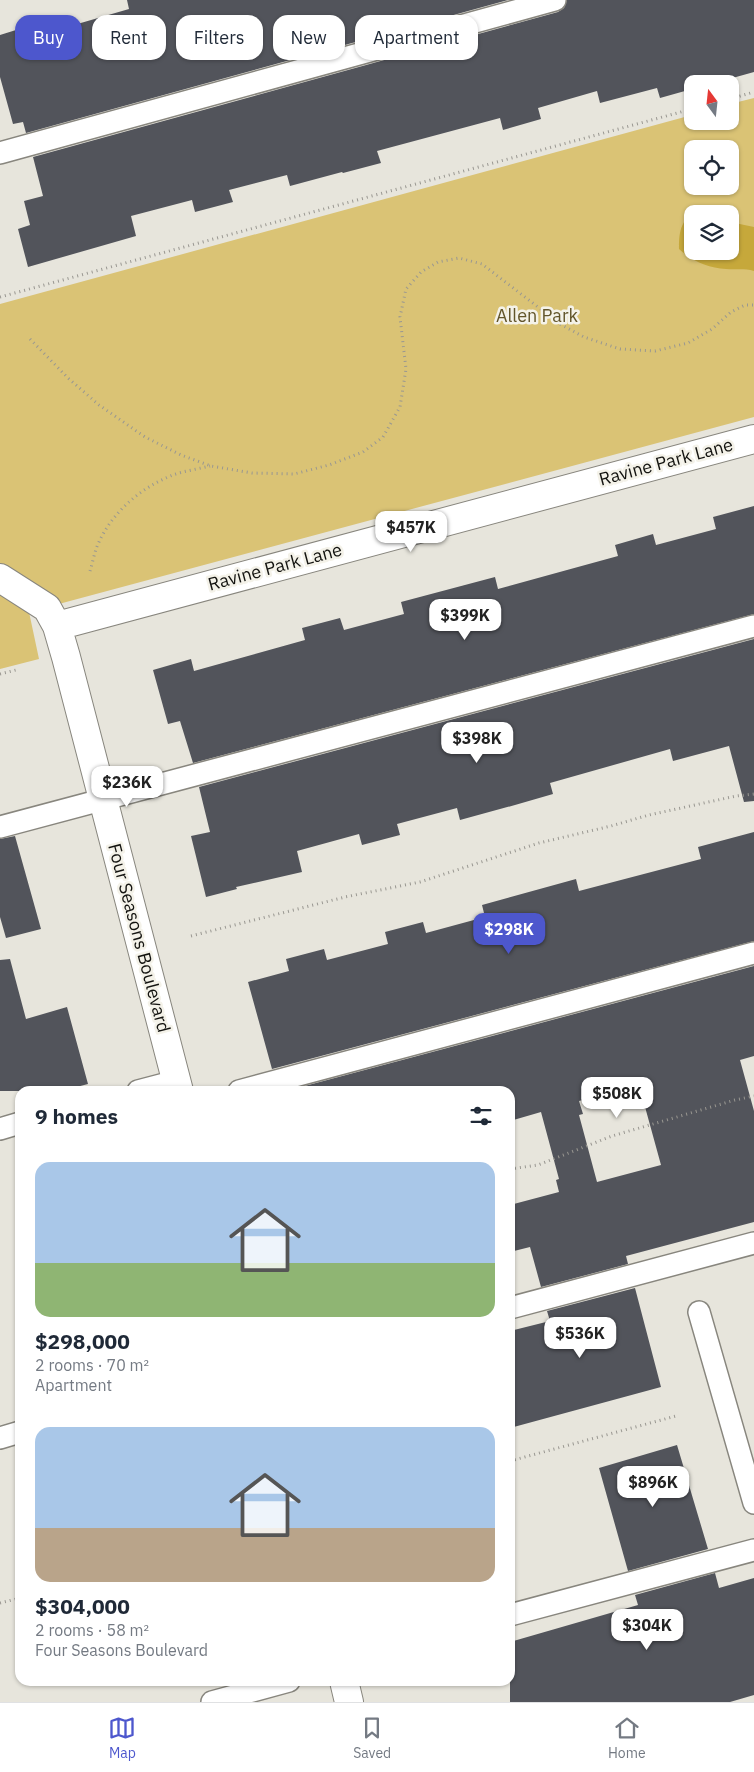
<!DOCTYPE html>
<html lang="en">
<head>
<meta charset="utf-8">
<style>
	:root { --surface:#fff; --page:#f6f6f7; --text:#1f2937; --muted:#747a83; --line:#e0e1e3; --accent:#4d57cd }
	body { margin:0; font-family:"IBM Plex Sans",sans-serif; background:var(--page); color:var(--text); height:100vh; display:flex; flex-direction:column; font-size:19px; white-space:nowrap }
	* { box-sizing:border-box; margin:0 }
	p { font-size:16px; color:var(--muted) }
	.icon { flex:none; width:28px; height:28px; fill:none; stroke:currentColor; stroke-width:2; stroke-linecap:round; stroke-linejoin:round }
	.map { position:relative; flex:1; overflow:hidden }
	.drawer { position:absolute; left:15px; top:1086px; width:500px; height:600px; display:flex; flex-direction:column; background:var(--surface); border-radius:15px; box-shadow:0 1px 4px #0004 }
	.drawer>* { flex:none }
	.top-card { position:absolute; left:15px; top:15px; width:500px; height:45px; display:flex; gap:10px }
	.needle { width:32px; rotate:345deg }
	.buttons { position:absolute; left:684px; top:75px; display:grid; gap:10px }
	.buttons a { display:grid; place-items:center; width:55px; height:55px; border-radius:10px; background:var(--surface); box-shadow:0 1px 4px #0004; font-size:25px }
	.price { position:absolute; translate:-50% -42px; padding:0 11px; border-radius:10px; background:#fff; color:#222; font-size:16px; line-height:32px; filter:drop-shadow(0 1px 2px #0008) }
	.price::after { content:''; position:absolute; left:50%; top:30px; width:15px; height:11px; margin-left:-8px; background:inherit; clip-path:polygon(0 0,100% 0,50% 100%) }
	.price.on { background:var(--accent); color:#fff }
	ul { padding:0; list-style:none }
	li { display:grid; align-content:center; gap:10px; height:265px; padding:0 20px }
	li span { display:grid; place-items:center; height:155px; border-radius:15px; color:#555 }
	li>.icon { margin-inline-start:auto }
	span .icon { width:90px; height:90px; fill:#fffc; stroke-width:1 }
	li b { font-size:21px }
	h2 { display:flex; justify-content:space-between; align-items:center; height:60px; padding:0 20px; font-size:21px }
	.chip { padding:0 18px; border-radius:15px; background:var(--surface); box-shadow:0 1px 4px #0004; font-size:18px; line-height:45px }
	.chip.on { background:var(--accent); color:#fff }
	.tab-bar { display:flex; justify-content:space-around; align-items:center; height:70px; border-top:1px solid var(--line); background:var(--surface); font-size:14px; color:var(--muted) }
	.tab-bar a { display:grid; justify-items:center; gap:2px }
	.tab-bar .on { color:var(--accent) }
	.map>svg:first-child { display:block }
	.green { fill:#dac375; fill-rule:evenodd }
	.water { fill:#c6a83b }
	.building { fill:#52545b; fill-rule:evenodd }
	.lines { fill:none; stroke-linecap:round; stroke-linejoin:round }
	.lane-casing { stroke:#88867e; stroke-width:24 }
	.street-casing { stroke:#88867e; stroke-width:30 }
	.path { stroke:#999791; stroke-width:3; stroke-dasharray:1 4; stroke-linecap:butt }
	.lane { stroke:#fff; stroke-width:21 }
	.street { stroke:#fff; stroke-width:28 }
	.labels { text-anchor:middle; stroke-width:5; stroke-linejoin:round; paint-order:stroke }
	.park-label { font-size:18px; fill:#62552a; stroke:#f4f2e9 }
	.street-label { font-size:18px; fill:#131310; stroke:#f4f2e9 }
</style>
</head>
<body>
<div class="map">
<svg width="754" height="1702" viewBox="0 0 754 1702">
	<rect width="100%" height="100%" fill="#e7e5dc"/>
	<path class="green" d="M 754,98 L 754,417 L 29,612 L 39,659 L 0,669 L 0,304 L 692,115 L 692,121 L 730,121 L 730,104 ZM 692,149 L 730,149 L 730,186 L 692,186 ZM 692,214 L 730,214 L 730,251 L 692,251 Z"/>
	<path class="water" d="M 700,210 L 710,211 L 714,214 L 692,214 L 692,251 L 730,251 L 730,222 L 754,227 L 754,271 C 744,268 736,270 726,269 C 708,268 692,261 679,249 C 679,230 681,218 700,210 Z"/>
	<path class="building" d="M 127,0 L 508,0 L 26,133 L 23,122 L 13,124 L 0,77 L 0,35 L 64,15 L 67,27 L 129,9 Z
		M 567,0 L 754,0 L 754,72 L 711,84 L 692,84 L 692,89 L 660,98 L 657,88 L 600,103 L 597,91 L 538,108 L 541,119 L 503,130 L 500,118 L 377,151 L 381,163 L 343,173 L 342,172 L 290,186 L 287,175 L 229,190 L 233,202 L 195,212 L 192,200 L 131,216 L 136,236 L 28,267 L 18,229 L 30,225 L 24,201 L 43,196 L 33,157 L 558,12 L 564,8 Z
		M 754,506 L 754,614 L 193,763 L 180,721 L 168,724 L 153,670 L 191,659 L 194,671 L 305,640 L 302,628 L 340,618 L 344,630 L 404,614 L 401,602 L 495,577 L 498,589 L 567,570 L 618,556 L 615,545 L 653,534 L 656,545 L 716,529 L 713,517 Z
		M 754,639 L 754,801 L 744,802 L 729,746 L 673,761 L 670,749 L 550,783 L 553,794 L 515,805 L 460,820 L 457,808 L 397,824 L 400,835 L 362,845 L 359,834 L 297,851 L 302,872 L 236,887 L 237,889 L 206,897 L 191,836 L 210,832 L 199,787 Z
		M 754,832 L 754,941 L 272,1069 L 248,982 L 289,971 L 286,959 L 324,949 L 327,960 L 388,944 L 385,932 L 423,922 L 426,933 L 485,917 L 482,905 L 576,879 L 579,891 L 701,859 L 698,847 Z
		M 15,836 L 41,929 L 6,938 L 0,917 L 0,839 Z
		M 10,959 L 26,1019 L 67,1007 L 88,1084 L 61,1091 L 0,1091 L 0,960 Z
		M 754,966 L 754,1056 L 740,1060 L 754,1111 L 754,1222 L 626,1256 L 628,1264 L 541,1287 L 530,1247 L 510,1252 L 510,1205 L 559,1192 L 556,1180 L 559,1179 L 541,1112 L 510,1121 L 510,1091 L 286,1091 ZM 639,1085 L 661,1165 L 597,1182 L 579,1115 L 583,1114 L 579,1101 Z
		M 635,1288 L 661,1387 L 510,1428 L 510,1331 L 550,1321 L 547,1311 Z
		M 677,1445 L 708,1549 L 628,1571 L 599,1468 Z
		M 715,1573 L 719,1588 L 754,1578 L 754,1695 L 730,1702 L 510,1702 L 510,1642 L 638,1605 L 635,1595 Z"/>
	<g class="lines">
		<g class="lane-casing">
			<path id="lane" d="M 0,153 L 555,0
				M 0,827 L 754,626
				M 138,1091 L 176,1081
				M 239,1091 L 754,953
				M 0,1129 L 20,1123
				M 510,1308 L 754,1243
				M 699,1312 L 754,1503
				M 0,1438 L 20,1432
				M 510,1615 L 754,1550
				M 212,1702 L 289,1681"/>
		</g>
		<g class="street-casing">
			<path id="street" d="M 0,578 L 47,608 L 57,626 L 66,657 L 179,1091
				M 57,626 L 754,439
				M 344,1681 L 349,1702"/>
		</g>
		<path class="path" d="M 730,99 L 754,92
			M 0,297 L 692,109
			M 30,339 L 68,378 L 99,405 L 145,437 L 181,455 L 211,466 L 252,473 L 294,474 L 329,465 L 363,452 L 383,437 L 400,407 L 406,369 L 400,317 L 406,289 L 421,272 L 438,262 L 459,258 L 482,264 L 560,324 L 584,337 L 620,349 L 655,351 L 688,343 L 712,329 L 731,312 L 745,305 L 754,305
			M 90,571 C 92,564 94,556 96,549 C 109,515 139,488 173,475 C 184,471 198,469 210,466
			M 0,674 L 16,670
			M 191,936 L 345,897 L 420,882 L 539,843 L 611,826 L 649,815 L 736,796 L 754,794
			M 510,1169 L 538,1165 L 612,1136 L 735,1100 L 754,1096
			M 510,1461 L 676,1416
			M 0,1603 L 20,1598"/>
		<use href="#lane" class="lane"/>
		<use href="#street" class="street"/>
	</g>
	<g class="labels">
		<g class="park-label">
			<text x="537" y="322">Allen Park</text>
		</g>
		<g class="street-label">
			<text transform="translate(666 462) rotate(-15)" y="6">Ravine Park Lane</text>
			<text transform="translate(275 567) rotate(-15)" y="6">Ravine Park Lane</text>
			<text transform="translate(139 938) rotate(75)" y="6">Four Seasons Boulevard</text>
		</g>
	</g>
</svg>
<div class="buttons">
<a><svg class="needle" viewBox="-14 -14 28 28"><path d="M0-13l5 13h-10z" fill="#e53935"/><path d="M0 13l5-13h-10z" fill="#747a83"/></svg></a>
<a><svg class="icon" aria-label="locate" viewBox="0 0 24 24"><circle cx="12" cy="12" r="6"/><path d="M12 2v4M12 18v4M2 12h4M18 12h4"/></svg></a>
<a><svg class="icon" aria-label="layers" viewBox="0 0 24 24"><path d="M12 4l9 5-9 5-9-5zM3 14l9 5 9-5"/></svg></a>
</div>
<b class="price" style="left:411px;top:553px">$457K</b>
<b class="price" style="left:465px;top:641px">$399K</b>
<b class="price" style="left:477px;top:764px">$398K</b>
<b class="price" style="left:127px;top:808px">$236K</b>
<b class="price on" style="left:509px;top:955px">$298K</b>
<b class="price" style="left:617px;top:1119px">$508K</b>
<b class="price" style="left:580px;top:1359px">$536K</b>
<b class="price" style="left:653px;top:1508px">$896K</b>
<b class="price" style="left:647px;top:1651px">$304K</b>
<div class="top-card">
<a class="chip on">Buy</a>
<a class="chip">Rent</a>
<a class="chip">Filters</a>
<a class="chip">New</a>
<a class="chip">Apartment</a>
</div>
<section class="drawer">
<h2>9 homes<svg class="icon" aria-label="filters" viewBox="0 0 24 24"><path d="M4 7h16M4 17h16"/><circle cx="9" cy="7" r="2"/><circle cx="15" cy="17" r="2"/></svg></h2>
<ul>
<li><span style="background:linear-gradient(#a9c7e8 65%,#8fb573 0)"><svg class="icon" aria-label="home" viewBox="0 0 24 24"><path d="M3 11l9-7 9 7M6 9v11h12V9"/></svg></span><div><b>$298,000</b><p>2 rooms · 70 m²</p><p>Apartment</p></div></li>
<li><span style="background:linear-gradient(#a9c7e8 65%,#b9a48a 0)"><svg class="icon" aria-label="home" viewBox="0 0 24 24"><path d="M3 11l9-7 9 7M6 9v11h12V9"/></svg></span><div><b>$304,000</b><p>2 rooms · 58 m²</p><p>Four Seasons Boulevard</p></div></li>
</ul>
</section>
</div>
<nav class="tab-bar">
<a class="on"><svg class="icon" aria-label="map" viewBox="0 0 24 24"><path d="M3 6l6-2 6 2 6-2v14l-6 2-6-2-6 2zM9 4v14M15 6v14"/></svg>Map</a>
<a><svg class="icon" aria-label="saved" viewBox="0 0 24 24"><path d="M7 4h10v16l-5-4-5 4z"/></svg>Saved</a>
<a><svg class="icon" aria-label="home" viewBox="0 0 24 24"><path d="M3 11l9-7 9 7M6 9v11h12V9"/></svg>Home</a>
</nav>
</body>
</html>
